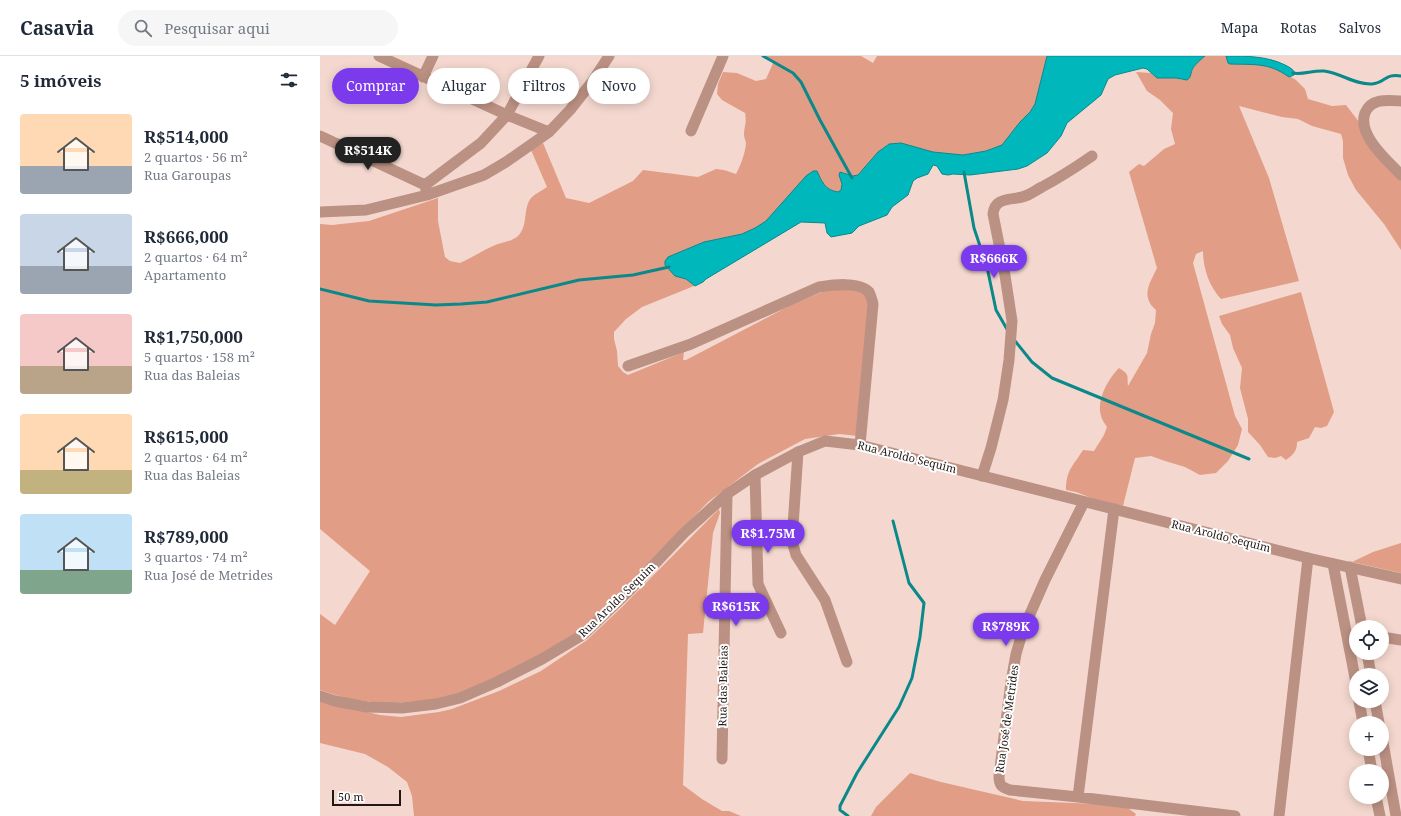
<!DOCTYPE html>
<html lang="pt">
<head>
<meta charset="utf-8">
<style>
	:root { --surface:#fff; --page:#f6f6f7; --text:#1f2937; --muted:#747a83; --line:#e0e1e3; --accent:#7c3aed }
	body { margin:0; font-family:"Noto Serif",serif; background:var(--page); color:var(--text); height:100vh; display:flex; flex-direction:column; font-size:15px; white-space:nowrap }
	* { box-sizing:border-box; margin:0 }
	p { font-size:13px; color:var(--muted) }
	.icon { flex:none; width:22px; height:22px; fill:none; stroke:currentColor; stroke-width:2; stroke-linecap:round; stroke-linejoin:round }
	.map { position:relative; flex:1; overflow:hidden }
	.details { display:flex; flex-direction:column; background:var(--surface); width:320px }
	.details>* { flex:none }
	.banner { position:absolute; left:12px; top:12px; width:380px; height:36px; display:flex; gap:8px }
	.buttons { position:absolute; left:1029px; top:564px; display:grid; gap:8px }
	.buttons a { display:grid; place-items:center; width:40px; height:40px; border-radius:50%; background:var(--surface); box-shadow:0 2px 10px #0003; font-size:20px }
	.scale { position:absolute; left:12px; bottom:10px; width:69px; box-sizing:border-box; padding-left:4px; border:2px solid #211714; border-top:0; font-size:11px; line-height:14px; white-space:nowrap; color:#211714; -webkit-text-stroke:3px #fff; paint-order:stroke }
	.price { position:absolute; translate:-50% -34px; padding:0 9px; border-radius:14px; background:var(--accent); color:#fff; font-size:13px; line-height:26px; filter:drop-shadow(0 1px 2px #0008) }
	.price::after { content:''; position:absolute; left:50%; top:24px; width:12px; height:9px; margin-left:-6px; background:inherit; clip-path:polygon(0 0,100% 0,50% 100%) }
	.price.on { background:#222; color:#fff }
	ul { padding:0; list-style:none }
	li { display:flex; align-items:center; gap:12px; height:100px; padding:0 20px }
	li span { display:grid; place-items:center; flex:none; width:112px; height:80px; border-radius:4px; color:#555 }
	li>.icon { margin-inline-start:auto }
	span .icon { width:48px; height:48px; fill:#fffc; stroke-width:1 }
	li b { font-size:17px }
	h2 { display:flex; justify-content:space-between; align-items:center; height:48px; padding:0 20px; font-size:17px }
	.pill { padding:0 14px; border-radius:18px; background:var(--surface); box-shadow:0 2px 10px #0003; font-size:14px; line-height:36px }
	.pill.on { background:var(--accent); color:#fff }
	header { display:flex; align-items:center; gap:24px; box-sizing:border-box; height:56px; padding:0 20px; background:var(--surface); border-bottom:1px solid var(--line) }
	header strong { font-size:19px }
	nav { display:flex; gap:22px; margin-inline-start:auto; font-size:14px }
	.search { width:280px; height:36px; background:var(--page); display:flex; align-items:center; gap:10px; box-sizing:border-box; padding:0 14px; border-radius:22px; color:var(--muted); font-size:15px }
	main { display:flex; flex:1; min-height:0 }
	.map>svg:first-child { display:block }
	.green { fill:#e19d86 }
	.water { fill:#00b8bc; stroke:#0a888a }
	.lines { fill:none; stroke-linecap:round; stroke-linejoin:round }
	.stream { stroke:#0a888a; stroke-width:3 }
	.minor { stroke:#bb9183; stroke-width:11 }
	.tertiary { stroke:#bb9183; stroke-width:11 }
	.labels { text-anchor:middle; stroke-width:4; stroke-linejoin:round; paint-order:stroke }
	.street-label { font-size:11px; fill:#211714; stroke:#fff }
</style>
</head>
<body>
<header>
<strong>Casavia</strong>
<div class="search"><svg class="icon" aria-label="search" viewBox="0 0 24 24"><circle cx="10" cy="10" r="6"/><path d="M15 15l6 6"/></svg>Pesquisar aqui</div>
<nav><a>Mapa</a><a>Rotas</a><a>Salvos</a></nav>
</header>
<main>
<section class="details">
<h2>5 imóveis<svg class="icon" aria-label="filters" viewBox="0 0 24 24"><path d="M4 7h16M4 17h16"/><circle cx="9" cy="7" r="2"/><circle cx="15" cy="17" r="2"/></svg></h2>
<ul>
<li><span style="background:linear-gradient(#ffd9b3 65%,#9aa5b1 0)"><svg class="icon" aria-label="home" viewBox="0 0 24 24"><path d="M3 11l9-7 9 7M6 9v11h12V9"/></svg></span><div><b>R$514,000</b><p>2 quartos · 56 m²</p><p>Rua Garoupas</p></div></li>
<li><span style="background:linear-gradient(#c9d6e8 65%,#9aa5b1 0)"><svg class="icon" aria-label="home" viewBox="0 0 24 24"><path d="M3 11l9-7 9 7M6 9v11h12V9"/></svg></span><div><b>R$666,000</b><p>2 quartos · 64 m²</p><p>Apartamento</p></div></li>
<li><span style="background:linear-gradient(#f6c9c9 65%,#b9a48a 0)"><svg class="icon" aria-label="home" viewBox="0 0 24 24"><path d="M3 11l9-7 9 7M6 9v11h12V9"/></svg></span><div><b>R$1,750,000</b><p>5 quartos · 158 m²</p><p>Rua das Baleias</p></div></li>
<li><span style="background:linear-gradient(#ffd9b3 70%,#c2b280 0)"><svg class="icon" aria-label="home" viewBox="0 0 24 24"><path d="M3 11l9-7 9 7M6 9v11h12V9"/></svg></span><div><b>R$615,000</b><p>2 quartos · 64 m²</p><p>Rua das Baleias</p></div></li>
<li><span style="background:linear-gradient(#bfe0f5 70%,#7fa58c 0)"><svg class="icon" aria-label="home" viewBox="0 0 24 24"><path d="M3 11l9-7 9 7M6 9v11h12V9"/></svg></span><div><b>R$789,000</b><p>3 quartos · 74 m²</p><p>Rua José de Metrides</p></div></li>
</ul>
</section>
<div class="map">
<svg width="1081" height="760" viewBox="0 0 1081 760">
	<rect width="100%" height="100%" fill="#f4d8cf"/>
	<path class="green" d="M 446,0 L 541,0 L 553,7 L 557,0 L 727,0 L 715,48 L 710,56 L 700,66 L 682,89 L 666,95 L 643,99 L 613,96 L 581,87 L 568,88 L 558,96 L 538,119 L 533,120 L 521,116 L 519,119 L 522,127 L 521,134 L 518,136 C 505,133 501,126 497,115 L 492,115 L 446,165 L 435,172 L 422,178 L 384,186 L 348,201 L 345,205 L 345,209 L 356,220 L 366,223 L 375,230 L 379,228 L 322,251 L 306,263 L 294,276 L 294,283 L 297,295 L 298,310 L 303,316 L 308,319 L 364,296 L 363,304 L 366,304 L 471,249 L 507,234 L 534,233 L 552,242 L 538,380 L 519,378 L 485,383 L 438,408 L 388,446 L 277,561 L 254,579 L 193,615 L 131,642 L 64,648 L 25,642 L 0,634 L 0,558 L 15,569 L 50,515 L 0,473 L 0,168 L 12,169 L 49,165 L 118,142 L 118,165 L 125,201 L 130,205 L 140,207 C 151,202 162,195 173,190 C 182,186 192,186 199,179 C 209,167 202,152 212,141 C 216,137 223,134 227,131 L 211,94 L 223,87 L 246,142 L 269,147 L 313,125 L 323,114 L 378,121 L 396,113 L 404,114 L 416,118 C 421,109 425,97 426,88 C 426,85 424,82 424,79 C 424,70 427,67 425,57 L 402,44 L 397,38 L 398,28 L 403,16 L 417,17 L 436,25 L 446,23 L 454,5 Z
		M 883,0 L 906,0 L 908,6 L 910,8 L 939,8 L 959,14 L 976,24 L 985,33 L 988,43 L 1012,50 L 1026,49 L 1081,121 L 1081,194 L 1064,168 L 1036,134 L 1028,119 L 1023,102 L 1023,85 L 1021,78 L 992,70 L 978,63 L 962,61 L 919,50 L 949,122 L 979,225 L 901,243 C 889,230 883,212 883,195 L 876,198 L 873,207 L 915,360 L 922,373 L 918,389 L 908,405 L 896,417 L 880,419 L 865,411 L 845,405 L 831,400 L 815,402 L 803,450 L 774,443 L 756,436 L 746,434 C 746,414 753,410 763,394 L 774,395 L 784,379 L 787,371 C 785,368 782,364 781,360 C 776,344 788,323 799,312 C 810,319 807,319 808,330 L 827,297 L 831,278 L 835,267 L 836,254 C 820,240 830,227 837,212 L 809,116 L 819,108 L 824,110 L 844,93 L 855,88 L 851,73 L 853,57 L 840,44 L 827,35 L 816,16 L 831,17 L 837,22 L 856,22 L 864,24 L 870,21 C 873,9 876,10 883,0 Z
		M 981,236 L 1014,356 L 1007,370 L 1001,372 L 995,371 L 989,382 L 977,386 C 977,395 974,398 966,404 L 961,400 L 955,402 L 948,401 L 940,389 L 928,376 L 928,363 L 920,332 L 922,312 L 913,292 L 910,279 L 902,268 L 899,260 Z
		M 399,453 L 400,457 L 393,477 L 383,577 L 368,578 L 363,729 L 382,743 L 402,755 L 409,755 L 421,760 L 94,760 L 92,740 L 87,726 L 68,711 L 45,698 L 0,687 L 0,645 L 60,659 L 81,661 L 119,656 L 132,653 L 179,635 L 221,615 L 267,584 L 302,551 Z
		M 1081,487 L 1081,517 L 1032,506 L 1053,496 Z
		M 590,717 L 621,726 L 703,745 L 804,749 L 816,758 L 815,760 L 551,760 L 556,751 Z"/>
	<path class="water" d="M 727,0 L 885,0 C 882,2 874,10 873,12 C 870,17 872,21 867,24 L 856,22 L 837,22 L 827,13 L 823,12 L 795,19 L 788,23 L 781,39 L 747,67 L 741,80 L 727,97 L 707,110 L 698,113 L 650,119 L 633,118 L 628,119 L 622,118 L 617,110 L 613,109 L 608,118 L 597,122 L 593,125 L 588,139 L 572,151 L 567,159 L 539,170 L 532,177 L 511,181 L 507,177 L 505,167 L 481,166 L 386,223 L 383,226 L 375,230 L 366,223 L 355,220 L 345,209 L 345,205 L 348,201 L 384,186 L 422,178 L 435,172 L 446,165 L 486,120 L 493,115 L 497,115 C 502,126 505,134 518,136 L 521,134 L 522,128 L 519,119 L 520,116 L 533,120 L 538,119 L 558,96 L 569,88 L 581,87 L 613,96 L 643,99 L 666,95 L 682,89 L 700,66 L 710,56 L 715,48 Z
		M 906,0 C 926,0 947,0 965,9 C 969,11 973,13 975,17 L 974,19 L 969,21 C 948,6 934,9 910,8 L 908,7 Z"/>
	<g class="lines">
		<path class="stream" d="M 443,0 L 473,17 L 481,26 L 500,64 L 532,122
			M 973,17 C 983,19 993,14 1004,15 C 1021,17 1035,29 1052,28 C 1065,27 1065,17 1081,20
			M 644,116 L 654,172 L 667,211 L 676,254 L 688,275
			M 0,233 L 49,245 L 116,249 L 141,248 L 167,246 L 259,224 L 313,219 L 349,211
			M 695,285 L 712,306 L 732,322 L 929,403
			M 528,760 L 520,754 L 520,750 L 537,717 L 579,651 L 592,622 L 600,581 L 604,547 L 589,527 L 573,465"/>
		<path class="minor" d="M 59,0 L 187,59 L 229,76
			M 103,21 L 113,0
			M 1081,45 C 1068,44 1051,42 1045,57 C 1037,79 1067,104 1081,119
			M 371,75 L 403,0
			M 0,80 L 105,129
			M 107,139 L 164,119 L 186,106 L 229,76 L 250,54 L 272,26 L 289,0
			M 0,156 L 46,154 L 107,139 L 105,129 L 161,87 L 187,59 L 219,0
			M 308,310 L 371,288 L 499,231 C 512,229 539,225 549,236 C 551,240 552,244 553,248 L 540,389
			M 478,396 L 472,485 L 476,499 L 505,544 L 527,606
			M 435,419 L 438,528 L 461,577
			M 662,420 L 671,392 L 683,344 L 689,304 L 692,265 L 684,213 L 673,158 C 675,140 692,145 705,140 C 711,138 716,134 722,131 C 739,122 756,111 772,100
			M 764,446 L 725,524 L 703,574 L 696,598 L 691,626 L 679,720 C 679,729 681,731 690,734 L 758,741 L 915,760
			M 1013,508 L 1036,627
			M 1030,511 L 1042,571
			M 1062,581 L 1081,584
			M 1047,597 L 1051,619
			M 1039,645 L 1043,667
			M 1055,645 L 1059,667
			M 1062,681 L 1076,760
			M 1048,693 L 1052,715
			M 402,703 L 407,438
			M 758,741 L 794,453
			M 1056,741 L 1060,760
			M 959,760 L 988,502"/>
		<path class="tertiary" d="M 0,640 L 15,645 L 47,651 L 82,652 L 116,648 L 140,642 L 177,626 L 222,603 L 264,578 L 310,534 L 364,477 L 407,438 L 435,419 L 478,396 L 505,385 L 540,389 L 988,502 L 1081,523"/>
	</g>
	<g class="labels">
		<g class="street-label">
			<text transform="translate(587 401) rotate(14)" y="4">Rua Aroldo Sequim</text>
			<text transform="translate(901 480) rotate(14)" y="4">Rua Aroldo Sequim</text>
			<text transform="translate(297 544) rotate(-44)" y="4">Rua Aroldo Sequim</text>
			<text transform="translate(403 630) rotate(-89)" y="4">Rua das Baleias</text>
			<text transform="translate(687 663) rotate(-82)" y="4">Rua José de Metrides</text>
		</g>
	</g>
</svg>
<div class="buttons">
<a><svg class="icon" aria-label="locate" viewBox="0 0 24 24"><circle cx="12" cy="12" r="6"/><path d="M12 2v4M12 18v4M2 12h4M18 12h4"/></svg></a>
<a><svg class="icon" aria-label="layers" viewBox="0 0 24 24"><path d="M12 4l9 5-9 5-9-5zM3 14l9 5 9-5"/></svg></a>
<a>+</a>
<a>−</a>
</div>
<div class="scale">50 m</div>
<b class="price on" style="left:48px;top:115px">R$514K</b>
<b class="price" style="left:674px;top:223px">R$666K</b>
<b class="price" style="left:448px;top:498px">R$1.75M</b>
<b class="price" style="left:416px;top:571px">R$615K</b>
<b class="price" style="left:686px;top:591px">R$789K</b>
<div class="banner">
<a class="pill on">Comprar</a>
<a class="pill">Alugar</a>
<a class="pill">Filtros</a>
<a class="pill">Novo</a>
</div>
</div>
</main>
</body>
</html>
